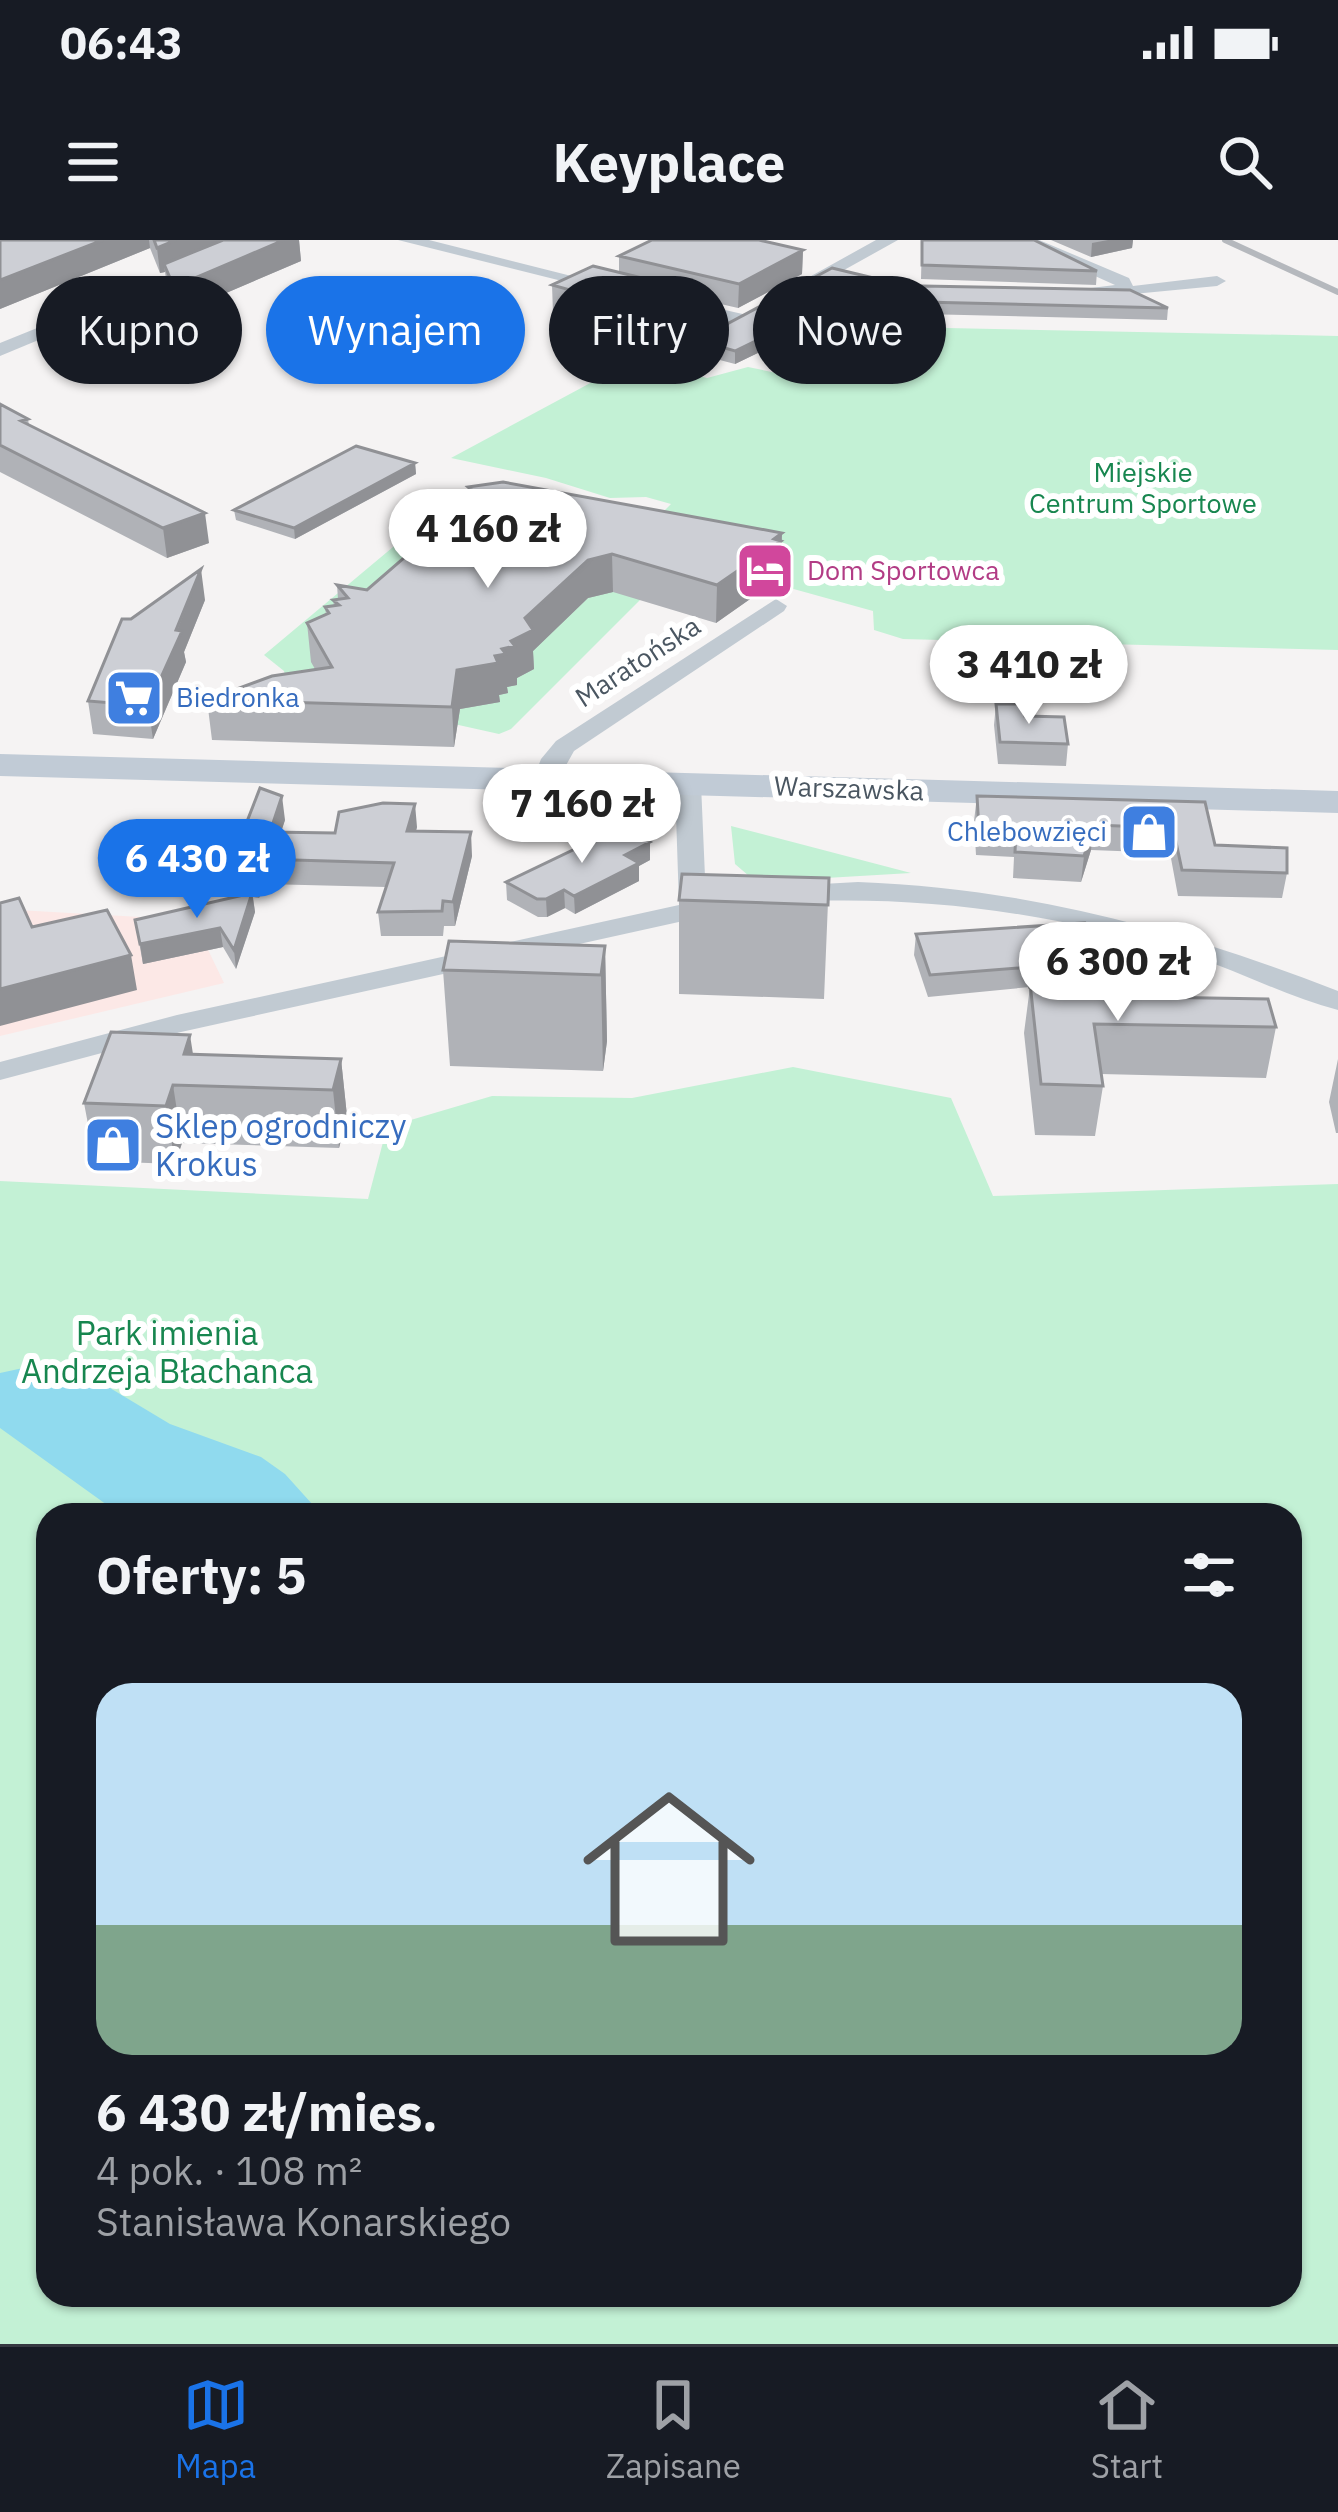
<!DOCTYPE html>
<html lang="pl">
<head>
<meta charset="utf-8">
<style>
	:root { --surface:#171b24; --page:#20242c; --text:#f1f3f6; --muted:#9ea1a6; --line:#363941; --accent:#1a73e8 }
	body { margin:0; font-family:"IBM Plex Sans",sans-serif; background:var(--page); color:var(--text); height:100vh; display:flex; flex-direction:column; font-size:45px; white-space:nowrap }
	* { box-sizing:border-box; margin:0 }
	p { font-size:39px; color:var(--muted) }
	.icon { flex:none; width:66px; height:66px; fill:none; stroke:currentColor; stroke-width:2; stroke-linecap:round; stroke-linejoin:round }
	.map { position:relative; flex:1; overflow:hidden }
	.side { position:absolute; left:36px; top:1263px; width:1266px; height:804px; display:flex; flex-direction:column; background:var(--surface); border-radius:36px; box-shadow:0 3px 9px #0004 }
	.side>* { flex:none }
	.top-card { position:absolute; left:36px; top:36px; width:1266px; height:108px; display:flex; gap:24px }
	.price { position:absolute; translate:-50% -102px; padding:0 27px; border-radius:42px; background:#fff; color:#222; font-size:39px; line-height:78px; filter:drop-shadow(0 3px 6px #0008) }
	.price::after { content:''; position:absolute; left:50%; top:72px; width:36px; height:27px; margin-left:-18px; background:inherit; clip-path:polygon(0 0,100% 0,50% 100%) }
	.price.on { background:var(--accent); color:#fff }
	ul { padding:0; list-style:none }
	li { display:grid; align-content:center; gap:24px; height:636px; padding:0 60px }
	li span { display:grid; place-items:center; height:372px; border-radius:36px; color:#555 }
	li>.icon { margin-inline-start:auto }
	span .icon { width:216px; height:216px; fill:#fffc; stroke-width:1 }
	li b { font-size:51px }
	h2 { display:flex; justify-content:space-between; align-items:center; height:144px; padding:0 60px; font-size:51px }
	.pill { padding:0 42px; border-radius:54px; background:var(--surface); box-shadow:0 3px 9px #0004; font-size:42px; line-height:108px }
	.pill.on { background:var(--accent); color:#fff }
	.status { display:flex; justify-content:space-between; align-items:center; height:84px; padding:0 60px; background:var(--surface); direction:ltr }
	.status svg { height:33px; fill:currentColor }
	header { display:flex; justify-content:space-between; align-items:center; height:156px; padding:0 60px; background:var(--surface); font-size:54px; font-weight:700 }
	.tab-bar { display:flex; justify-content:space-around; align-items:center; height:168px; border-top:3px solid var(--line); background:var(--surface); font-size:33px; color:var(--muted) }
	.tab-bar a { display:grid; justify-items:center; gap:6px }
	.tab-bar .on { color:var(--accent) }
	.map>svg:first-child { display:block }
	.medical { fill:#fce8e6 }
	.green { fill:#c3f1d5; fill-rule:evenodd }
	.water { fill:#90daee }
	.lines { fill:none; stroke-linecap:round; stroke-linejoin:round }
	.street { fill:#c1cad2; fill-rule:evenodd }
	.secondary { fill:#c1cbd6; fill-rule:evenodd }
	.rail { stroke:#b5b8bd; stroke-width:6 }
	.wall { fill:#b0b2b7 }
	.shaded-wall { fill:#909195 }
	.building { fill:#cdcfd5; stroke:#909195; stroke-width:3 }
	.labels { text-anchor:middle; stroke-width:12; stroke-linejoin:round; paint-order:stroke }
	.far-park-label { font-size:27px; fill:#17864f; stroke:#fff }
	.far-hotel-label { font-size:27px; fill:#b23c85; stroke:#fff; text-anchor:start }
	.far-street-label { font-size:27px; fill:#4a5661; stroke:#fff }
	.far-shop-label { font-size:27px; fill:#366cbe; stroke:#fff; text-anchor:start }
	.shop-label { font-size:33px; fill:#366cbe; stroke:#fff; text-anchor:start }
	.park-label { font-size:33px; fill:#17864f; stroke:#fff }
</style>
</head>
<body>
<div class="status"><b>06:43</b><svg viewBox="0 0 49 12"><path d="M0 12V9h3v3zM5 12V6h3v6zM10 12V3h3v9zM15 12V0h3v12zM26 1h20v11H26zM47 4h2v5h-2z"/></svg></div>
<header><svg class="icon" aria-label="menu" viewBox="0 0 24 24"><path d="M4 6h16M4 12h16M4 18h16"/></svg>Keyplace<svg class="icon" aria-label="search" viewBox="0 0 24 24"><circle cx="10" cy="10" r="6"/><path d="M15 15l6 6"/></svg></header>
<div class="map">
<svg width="1338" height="2104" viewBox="0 0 1338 2104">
	<rect width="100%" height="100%" fill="#f5f3f3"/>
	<path class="medical" d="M 0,669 L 158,678 L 200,693 L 224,743 L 0,796 Z"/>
	<path class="green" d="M 929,82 L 947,88 L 1338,96 L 1338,410 L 903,399 L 874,390 L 873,371 L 790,348 L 773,359 L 719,343 L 678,322 L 511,489 L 499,494 L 288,447 L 284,431 L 264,415 L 454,256 L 645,290 L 671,264 L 646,257 L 610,258 L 546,238 L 451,218 L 635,119 L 707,138 L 748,127 L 824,143 Z
		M 731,586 L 911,633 L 775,641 L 749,636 L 735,624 Z
		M 793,827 L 951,858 L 993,956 L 1338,944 L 1338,2104 L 0,2104 L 0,941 L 368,959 L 387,887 L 492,856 L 632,858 ZM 48,1275 L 1290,1275 L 1290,2055 L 48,2055 Z"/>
	<path class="water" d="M 51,1122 L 80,1130 L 170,1184 L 261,1217 L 285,1234 L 322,1275 L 121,1275 L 0,1188 L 0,1133 Z"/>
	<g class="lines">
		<path class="street" d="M 255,0 L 279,0 L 0,116 L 0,103 Z
			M 398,0 L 429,0 L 619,48 L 610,53 Z
			M 876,0 L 898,0 L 801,54 L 786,50 Z
			M 1015,0 L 1039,0 L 1129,38 L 1133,46 L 1217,36 L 1226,41 L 1217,46 L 1081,59 L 1072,54 L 1075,50 L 1115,45 Z
			M 672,58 L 747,75 L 750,79 L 688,115 L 674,115 L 674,107 L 725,81 L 666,67 L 663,63 Z
			M 776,359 L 787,366 L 784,371 L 574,511 L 555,545 L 537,545 L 533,540 L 541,519 L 556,501 Z
			M 688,536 L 701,544 L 706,660 L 733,658 L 737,664 L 733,670 L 181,792 L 0,840 L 0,822 L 177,775 L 679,665 L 675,544 Z
			M 858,642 C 1026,648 1182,690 1338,751 L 1338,770 C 1288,757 1241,732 1192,716 C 1058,673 926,655 786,662 L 773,654 L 786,646 Z"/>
		<path class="secondary" d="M 0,514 L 1338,551 L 1338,573 L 0,536 Z"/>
		<path class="rail" d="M 1225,0 L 1338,52"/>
	</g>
	<path class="wall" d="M 0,0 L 299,0 L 301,21 L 177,74 L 168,51 L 165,32 L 160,33 L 150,8 L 0,69 Z
		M 922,0 L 1097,31 L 1096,45 L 921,39 Z
		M 1051,0 L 1133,0 L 1132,8 L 1091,17 Z
		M 803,10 L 802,34 L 738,68 L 712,62 L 711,82 L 669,106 L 553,73 L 552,45 L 619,32 L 619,16 Z
		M 882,40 L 881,53 L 735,124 L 697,114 L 697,100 Z
		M 922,46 L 1168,68 L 1167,80 L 921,74 Z
		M 0,164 L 28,179 L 29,185 L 209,303 L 167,318 L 0,232 Z
		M 415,223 L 416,234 L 295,299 L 236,280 L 234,270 Z
		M 468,247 L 782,293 L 780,338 L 716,383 L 613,352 L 588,358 L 533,411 L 534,429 L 517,438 L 517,445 L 507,447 L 508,453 L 499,455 L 500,462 L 460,469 L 454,507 L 212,500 L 207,460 L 315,429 L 311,422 L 307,383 L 326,375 L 325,367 L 334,366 L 333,360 L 338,359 L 337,345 L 367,350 L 429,296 L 428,281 L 438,280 L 438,274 L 445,273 L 444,267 L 461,260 L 460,254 L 469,253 Z
		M 205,360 L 184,412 L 186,422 L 153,499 L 93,494 L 88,461 L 131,379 Z
		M 996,464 L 1025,476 L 1068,504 L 1066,526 L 998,524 L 994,485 Z
		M 977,556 L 1205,562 L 1215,605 L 1287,633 L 1282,658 L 1178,656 L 1170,613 L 1091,610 L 1081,642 L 1013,638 L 1014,617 L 976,615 L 974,581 Z
		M 285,580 L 281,592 L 335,593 L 417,587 L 416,591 L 472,616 L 455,686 L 444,686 L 443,696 L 381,696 L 378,672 L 386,647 L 264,644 L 259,658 L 253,657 L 255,672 L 236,729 L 223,707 L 143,724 L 135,680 L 235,657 L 188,656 L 185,631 Z
		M 650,602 L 650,620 L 639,626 L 639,641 L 575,674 L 565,668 L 547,677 L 538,677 L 507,660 L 506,642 Z
		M 829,638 L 824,759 L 679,754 L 679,660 Z
		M 916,694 L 1080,704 L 1034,743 L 1090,756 L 1276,787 L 1266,838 L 1101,834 L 1103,846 L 1095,896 L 1035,895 L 1024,793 L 1030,747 L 928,757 L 914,715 Z
		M 605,706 L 607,801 L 603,831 L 450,826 L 443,730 Z
		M 193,814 L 341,819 L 347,876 L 339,908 L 182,903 L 175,924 L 95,921 L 84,863 Z
		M 1338,819 L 1338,893 L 1336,893 L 1329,862 Z"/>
	<path class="shaded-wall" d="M 103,0 L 149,0 L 150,8 L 0,69 L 0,40 Z
		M 176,0 L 242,0 L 164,24 L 165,32 L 160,33 L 157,8 Z
		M 284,0 L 299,0 L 301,21 L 177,74 L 174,47 Z
		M 1108,0 L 1133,0 L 1132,8 L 1091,17 L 1092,3 Z
		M 803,10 L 802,34 L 738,68 L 739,44 Z
		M 882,40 L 881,53 L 735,124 L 735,111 Z
		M 712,55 L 711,82 L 669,106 L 669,78 Z
		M 415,223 L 416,234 L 295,299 L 294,288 Z
		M 205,273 L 209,303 L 167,318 L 163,288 Z
		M 782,293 L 780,338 L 716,383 L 717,345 Z
		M 612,314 L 613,352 L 588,358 L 533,411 L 534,429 L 517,438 L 517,445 L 507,447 L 508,453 L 499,455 L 500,462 L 460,469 L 454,507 L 452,467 L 457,430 L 495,416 L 511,401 L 525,378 L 588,320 Z
		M 201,329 L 205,360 L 184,412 L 186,422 L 153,499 L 148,466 Z
		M 282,556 L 285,580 L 273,616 L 270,592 Z
		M 415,564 L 417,587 L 409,615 L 407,591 Z
		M 1094,585 L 1091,610 L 1081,642 L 1084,616 Z
		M 471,592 L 472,616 L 455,686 L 453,662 Z
		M 650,602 L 650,620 L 639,626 L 639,641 L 575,674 L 574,656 L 625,615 Z
		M 261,619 L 264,644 L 259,658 L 256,633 Z
		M 564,650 L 565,668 L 547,677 L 546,659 Z
		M 252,653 L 255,672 L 236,729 L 234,710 Z
		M 1082,683 L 1080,704 L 1028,749 L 1031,727 Z
		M 220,688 L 223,707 L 143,724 L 140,704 Z
		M 605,706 L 607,801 L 603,831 L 601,735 Z
		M 131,715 L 137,750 L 0,786 L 0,749 Z
		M 190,795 L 198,846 L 184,814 Z
		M 341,819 L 347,876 L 339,908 L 333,850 Z
		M 173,845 L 182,903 L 175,924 L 166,866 Z"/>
	<path class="building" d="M 0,0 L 103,0 L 0,40 Z
		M 154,0 L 176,0 L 157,8 Z
		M 223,0 L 284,0 L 174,47 L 164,24 Z
		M 652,0 L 759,0 L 803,10 L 739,44 L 619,16 Z
		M 922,0 L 1034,0 L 1097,31 L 922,25 Z
		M 593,26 L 712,55 L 669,78 L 552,45 Z
		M 832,28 L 882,40 L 735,111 L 697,100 Z
		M 922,46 L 1130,50 L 1168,68 L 922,62 Z
		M 0,164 L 28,179 L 21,181 L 205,273 L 163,288 L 0,205 Z
		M 356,206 L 415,223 L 294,288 L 234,270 Z
		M 503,242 L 782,293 L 774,299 L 781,301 L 717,345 L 612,314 L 588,320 L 525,378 L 533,390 L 511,401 L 515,406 L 502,409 L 506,414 L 495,416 L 498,423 L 457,430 L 452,467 L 207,460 L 272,436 L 332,427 L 307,383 L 329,373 L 325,367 L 339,365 L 333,360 L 348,358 L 337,345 L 367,350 L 434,292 L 428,281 L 442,280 L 438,274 L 450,272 L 444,267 L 465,259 L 460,254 L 474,252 L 468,247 Z
		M 201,329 L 176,390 L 182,391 L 148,466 L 88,461 L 122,379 L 131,379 Z
		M 996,464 L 1024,464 L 1025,476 L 1064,477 L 1068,504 L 1000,502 Z
		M 260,548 L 282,556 L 270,592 L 335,593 L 339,572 L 383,563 L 415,564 L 407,591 L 471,592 L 453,662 L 443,661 L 442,671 L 378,672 L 394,623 L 261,619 L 256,633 L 185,631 L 197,601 L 239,602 Z
		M 977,556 L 1205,562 L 1215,605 L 1287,608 L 1287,633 L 1182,630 L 1173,588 L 1094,585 L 1084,616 L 1015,612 L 1016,591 L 979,590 Z
		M 621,587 L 650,602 L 625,615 L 639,623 L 574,656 L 564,650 L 546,659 L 537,659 L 506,642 Z
		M 682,634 L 829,638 L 828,665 L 679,660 Z
		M 252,653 L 234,710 L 220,688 L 140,704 L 135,680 Z
		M 19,658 L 32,687 L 107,670 L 131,715 L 0,749 L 0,663 Z
		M 1082,683 L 1031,727 L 930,735 L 916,694 Z
		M 449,701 L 605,706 L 601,735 L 443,730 Z
		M 1030,743 L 1089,745 L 1090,756 L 1268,759 L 1276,787 L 1094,784 L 1103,846 L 1041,844 Z
		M 111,792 L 190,795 L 184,814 L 341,819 L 333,850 L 173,845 L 166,866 L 84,863 Z"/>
	<defs>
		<g id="hotel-square" transform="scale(3)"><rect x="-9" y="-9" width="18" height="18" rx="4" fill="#d1479c" stroke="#fff"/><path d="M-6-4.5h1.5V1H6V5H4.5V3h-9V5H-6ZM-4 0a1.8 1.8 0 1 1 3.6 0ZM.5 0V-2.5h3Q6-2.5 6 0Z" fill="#fff"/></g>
		<g id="supermarket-square" transform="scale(3)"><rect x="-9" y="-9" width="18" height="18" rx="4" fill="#3f7fe0" stroke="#fff"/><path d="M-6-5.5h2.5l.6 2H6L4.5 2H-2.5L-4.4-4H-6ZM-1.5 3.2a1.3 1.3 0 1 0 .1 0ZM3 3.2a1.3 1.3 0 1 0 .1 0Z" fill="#fff"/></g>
		<g id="shop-square" transform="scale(3)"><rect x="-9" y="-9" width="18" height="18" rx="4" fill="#3f7fe0" stroke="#fff"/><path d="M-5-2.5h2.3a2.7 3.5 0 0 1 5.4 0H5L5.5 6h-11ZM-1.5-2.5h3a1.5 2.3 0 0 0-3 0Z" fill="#fff"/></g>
	</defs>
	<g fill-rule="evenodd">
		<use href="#hotel-square" x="765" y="331"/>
		<use href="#supermarket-square" x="134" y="458"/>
		<use href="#shop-square" x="1149" y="592"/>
		<use href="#shop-square" x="113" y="905"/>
	</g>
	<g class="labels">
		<g class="far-park-label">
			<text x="1143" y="242">Miejskie<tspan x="1143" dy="31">Centrum Sportowe</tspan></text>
		</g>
		<g class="far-hotel-label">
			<text x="807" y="340">Dom Sportowca</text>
		</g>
		<g class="far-street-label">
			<text transform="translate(638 422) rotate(-33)" y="9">Maratońska</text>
			<text transform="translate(849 549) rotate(2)" y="9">Warszawska</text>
		</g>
		<g class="far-shop-label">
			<text x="176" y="467">Biedronka</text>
			<text x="1107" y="601" text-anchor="end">Chlebowzięci</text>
		</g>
		<g class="shop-label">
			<text x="155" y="898">Sklep ogrodniczy<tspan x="155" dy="38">Krokus</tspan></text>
		</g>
		<g class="park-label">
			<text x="167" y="1105">Park imienia<tspan x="167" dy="38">Andrzeja Błachanca</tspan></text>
		</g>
	</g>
</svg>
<b class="price" style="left:488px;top:351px">4 160 zł</b>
<b class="price" style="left:1029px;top:487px">3 410 zł</b>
<b class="price" style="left:582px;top:626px">7 160 zł</b>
<b class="price on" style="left:197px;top:681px">6 430 zł</b>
<b class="price" style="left:1118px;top:784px">6 300 zł</b>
<div class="top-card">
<a class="pill">Kupno</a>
<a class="pill on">Wynajem</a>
<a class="pill">Filtry</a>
<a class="pill">Nowe</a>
</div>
<section class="side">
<h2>Oferty: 5<svg class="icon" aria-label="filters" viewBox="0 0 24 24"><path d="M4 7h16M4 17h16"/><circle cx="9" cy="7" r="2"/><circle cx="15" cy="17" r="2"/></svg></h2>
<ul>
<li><span style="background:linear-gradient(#bfe0f5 65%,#7fa58c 0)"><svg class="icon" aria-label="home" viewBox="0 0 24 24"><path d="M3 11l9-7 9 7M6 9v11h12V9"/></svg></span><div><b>6 430 zł/mies.</b><p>4 pok. · 108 m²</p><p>Stanisława Konarskiego</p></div></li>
</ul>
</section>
</div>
<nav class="tab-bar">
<a class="on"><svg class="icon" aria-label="map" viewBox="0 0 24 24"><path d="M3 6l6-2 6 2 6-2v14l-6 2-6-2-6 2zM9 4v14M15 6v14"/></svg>Mapa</a>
<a><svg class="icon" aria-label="saved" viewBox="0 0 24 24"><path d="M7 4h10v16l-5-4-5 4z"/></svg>Zapisane</a>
<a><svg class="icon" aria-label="home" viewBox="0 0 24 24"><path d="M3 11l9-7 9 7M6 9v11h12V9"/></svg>Start</a>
</nav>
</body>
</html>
